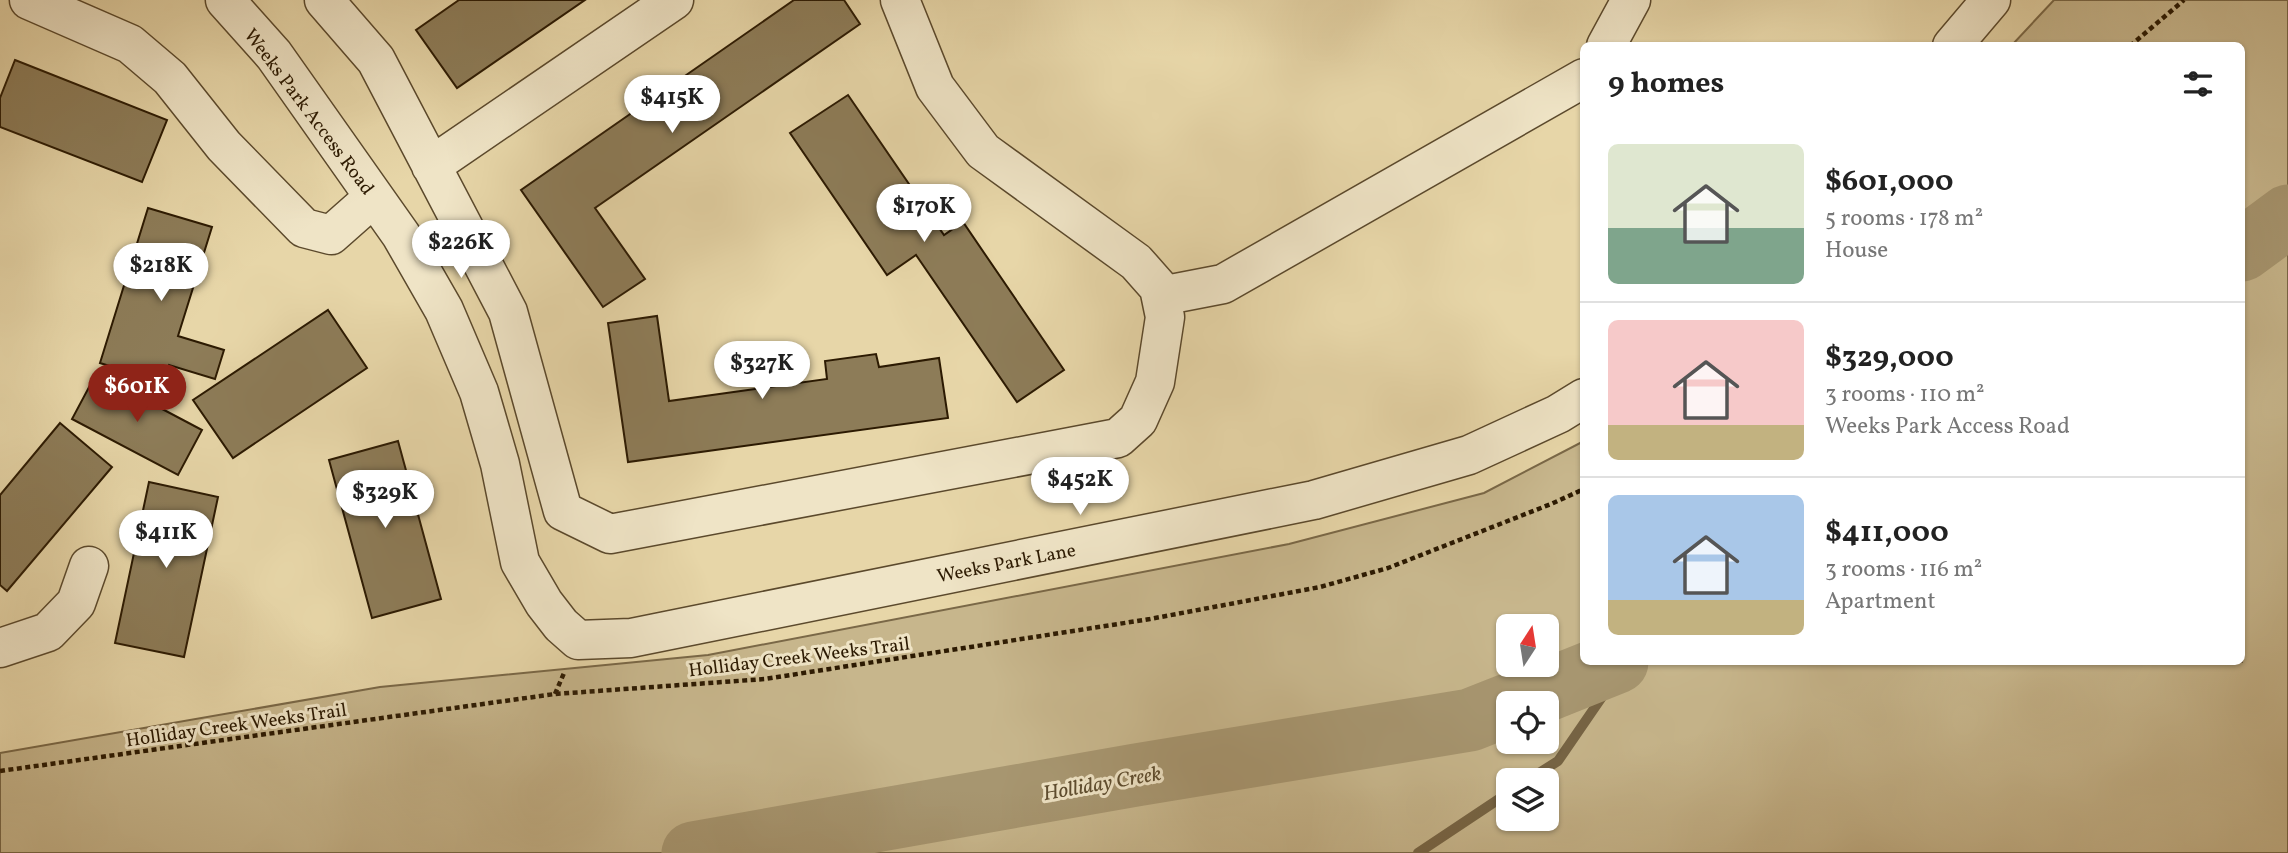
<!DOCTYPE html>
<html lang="en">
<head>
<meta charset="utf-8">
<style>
	:root { --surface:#fff; --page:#f2f2f2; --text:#222; --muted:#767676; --line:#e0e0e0; --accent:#8f2418 }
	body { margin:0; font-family:Vollkorn,serif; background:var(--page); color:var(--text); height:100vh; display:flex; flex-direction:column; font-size:26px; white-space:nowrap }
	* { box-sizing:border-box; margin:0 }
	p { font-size:23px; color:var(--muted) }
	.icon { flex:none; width:38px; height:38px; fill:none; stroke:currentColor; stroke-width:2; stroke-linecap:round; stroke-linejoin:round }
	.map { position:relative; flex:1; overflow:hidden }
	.sheet { position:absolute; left:1580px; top:42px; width:665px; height:623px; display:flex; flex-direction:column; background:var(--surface); border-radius:10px; box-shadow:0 2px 5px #0004 }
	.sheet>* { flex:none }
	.needle { width:46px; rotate:12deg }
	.fabs { position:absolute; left:1496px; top:614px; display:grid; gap:14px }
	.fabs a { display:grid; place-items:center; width:63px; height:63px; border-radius:10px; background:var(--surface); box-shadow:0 2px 5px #0004; font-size:35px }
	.price { position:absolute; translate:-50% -60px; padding:0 16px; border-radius:24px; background:#fff; color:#222; font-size:23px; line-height:46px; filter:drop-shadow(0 2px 4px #0008) }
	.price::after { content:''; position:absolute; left:50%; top:42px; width:21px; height:16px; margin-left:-10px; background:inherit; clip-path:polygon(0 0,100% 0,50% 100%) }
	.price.selected { background:var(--accent); color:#fff }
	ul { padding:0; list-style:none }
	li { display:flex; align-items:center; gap:21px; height:175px; padding:0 28px }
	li+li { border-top:2px solid var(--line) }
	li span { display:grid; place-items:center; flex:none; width:196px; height:140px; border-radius:10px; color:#555 }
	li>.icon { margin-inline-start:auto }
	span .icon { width:84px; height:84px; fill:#fffc; stroke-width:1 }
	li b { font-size:30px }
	h2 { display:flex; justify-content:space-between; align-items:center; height:84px; padding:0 28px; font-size:30px }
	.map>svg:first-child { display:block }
	.green { fill:#c7b68c; stroke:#7a6847; stroke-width:2; fill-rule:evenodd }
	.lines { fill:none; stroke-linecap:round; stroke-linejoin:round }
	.stream { stroke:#766444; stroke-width:10 }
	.river { stroke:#a79670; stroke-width:63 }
	.building { fill:#8d7c58; stroke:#2c1a02; stroke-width:2 }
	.minor-casing { stroke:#5b492c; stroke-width:41 }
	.path { stroke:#2c1a02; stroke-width:4.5; stroke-dasharray:5 3.5; stroke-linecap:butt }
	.minor { stroke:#efe4c6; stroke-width:38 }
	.labels { text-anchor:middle; stroke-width:6; stroke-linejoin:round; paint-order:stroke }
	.street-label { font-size:19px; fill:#2c1a02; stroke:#efe4c6 }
	.water-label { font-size:21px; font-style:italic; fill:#5d4c2e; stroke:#efe4c6 }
</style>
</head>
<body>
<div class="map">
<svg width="2288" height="853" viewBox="0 0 2288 853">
	<rect width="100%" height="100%" fill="#e7d6a8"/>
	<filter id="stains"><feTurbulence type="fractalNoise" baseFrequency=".00286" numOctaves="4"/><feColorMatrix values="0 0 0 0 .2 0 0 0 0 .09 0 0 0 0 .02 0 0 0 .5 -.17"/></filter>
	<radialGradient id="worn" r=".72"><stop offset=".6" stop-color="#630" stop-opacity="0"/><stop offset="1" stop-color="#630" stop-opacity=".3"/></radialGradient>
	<path class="green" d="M 2054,0 L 2288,0 L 2288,853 L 0,853 L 0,753 L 380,687 L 708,655 L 1289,544 L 1484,493 L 1584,441 L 1584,662 L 2242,662 L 2242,46 L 2012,45 ZM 1508,626 L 1547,626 L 1547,665 L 1508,665 ZM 1508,704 L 1547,704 L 1547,742 L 1508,742 ZM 1508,780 L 1547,780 L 1547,819 L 1508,819 Z"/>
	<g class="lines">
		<path class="stream" d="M 1528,780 L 1558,761 L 1626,662
			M 1418,853 L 1508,793"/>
		<path class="river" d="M 2242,250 L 2288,216
			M 1512,704 L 1617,662
			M 693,853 L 1136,775 L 1470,720 L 1508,705"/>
	</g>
	<path class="building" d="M 459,0 L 585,0 L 457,88 L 416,30 Z
		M 794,0 L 844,0 L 860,24 L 595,208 L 645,279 L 603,307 L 521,190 Z
		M 15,60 L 167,120 L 142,182 L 0,127 L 0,98 Z
		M 848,95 L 944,235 L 963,222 L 1064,370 L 1017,402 L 916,255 L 887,275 L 790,133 Z
		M 148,208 L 212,227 L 178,336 L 224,350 L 215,379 L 169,365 L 164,383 L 100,363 Z
		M 328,310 L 367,368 L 233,458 L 193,400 Z
		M 657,316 L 669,401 L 827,379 L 825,361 L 876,354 L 879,367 L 939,358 L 948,418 L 628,462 L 608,323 Z
		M 96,374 L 202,430 L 178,475 L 72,419 Z
		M 60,423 L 112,467 L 7,591 L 0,585 L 0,495 Z
		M 398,441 L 441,599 L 372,618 L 329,460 Z
		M 149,482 L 218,497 L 184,657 L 115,643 Z"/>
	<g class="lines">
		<g class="minor-casing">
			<path id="minor" d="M 29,0 L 130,44 L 170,78 L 224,146 L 304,228 L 331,235 L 374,197
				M 225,0 L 274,55 L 401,235 L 444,310 L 479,392 L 500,464 L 520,562 L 544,603 L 561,625 L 578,640 L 631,638 L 1314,500 L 1469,455 L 1558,414 L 1584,398
				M 324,0 L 376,60 L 508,312 L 563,511 L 610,534 L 1118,438 L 1138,420 L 1155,382 L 1165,317 L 1159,288 L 1136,262 L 983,151 L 935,87 L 900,0
				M 1606,46 L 1631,0
				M 1952,46 L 1991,0
				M 431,166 L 674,0
				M 1161,296 L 1223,284 L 1584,78
				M 0,648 L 48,632 L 76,603 L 89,566"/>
		</g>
		<path class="path" d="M 2130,46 L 2184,0
			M 555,694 L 564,673
			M 0,771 L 555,694 L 765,679 L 1150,619 L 1320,587 L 1388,568 L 1551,504 L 1584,489"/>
		<use href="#minor" class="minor"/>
	</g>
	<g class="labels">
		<g class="street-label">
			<text transform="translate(310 111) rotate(53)" y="7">Weeks Park Access Road</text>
			<text transform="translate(1006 562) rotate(-11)" y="7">Weeks Park Lane</text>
			<text transform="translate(799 656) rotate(-7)" y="7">Holliday Creek Weeks Trail</text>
			<text transform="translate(236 724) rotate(-8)" y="7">Holliday Creek Weeks Trail</text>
		</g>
		<g class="water-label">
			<text transform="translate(1102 783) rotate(-10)" y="7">Holliday Creek</text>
		</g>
	</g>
	<rect width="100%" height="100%" filter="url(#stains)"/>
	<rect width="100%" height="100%" fill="url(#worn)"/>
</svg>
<div class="fabs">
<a><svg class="needle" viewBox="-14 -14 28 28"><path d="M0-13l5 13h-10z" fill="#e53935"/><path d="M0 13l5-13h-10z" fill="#767676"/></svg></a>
<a><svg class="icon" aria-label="locate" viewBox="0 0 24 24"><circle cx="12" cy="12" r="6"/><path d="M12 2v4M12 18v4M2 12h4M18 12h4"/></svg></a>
<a><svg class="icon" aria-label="layers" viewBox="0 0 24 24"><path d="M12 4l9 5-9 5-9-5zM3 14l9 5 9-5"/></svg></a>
</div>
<b class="price" style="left:672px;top:135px">$415K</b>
<b class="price" style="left:924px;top:244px">$170K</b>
<b class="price" style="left:461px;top:280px">$226K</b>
<b class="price" style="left:161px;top:303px">$218K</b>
<b class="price" style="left:762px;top:401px">$327K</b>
<b class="price selected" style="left:137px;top:424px">$601K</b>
<b class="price" style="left:1080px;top:517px">$452K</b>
<b class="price" style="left:385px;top:530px">$329K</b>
<b class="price" style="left:166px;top:570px">$411K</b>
<section class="sheet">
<h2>9 homes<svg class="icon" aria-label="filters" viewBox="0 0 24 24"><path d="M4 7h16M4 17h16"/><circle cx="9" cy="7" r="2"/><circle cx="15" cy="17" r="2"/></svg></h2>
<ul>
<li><span style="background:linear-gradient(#dfe7d0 60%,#7fa58c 0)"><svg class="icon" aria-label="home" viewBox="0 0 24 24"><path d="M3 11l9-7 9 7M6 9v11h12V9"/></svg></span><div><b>$601,000</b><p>5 rooms · 178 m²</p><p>House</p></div></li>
<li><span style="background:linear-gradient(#f6c9c9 75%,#c2b280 0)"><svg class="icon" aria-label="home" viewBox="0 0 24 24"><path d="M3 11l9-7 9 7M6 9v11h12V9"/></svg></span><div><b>$329,000</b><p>3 rooms · 110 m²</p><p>Weeks Park Access Road</p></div></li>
<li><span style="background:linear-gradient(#a9c7e8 75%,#c2b280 0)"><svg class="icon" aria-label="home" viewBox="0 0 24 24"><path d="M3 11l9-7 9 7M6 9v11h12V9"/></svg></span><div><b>$411,000</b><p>3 rooms · 116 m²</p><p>Apartment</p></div></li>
</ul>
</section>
</div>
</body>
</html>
